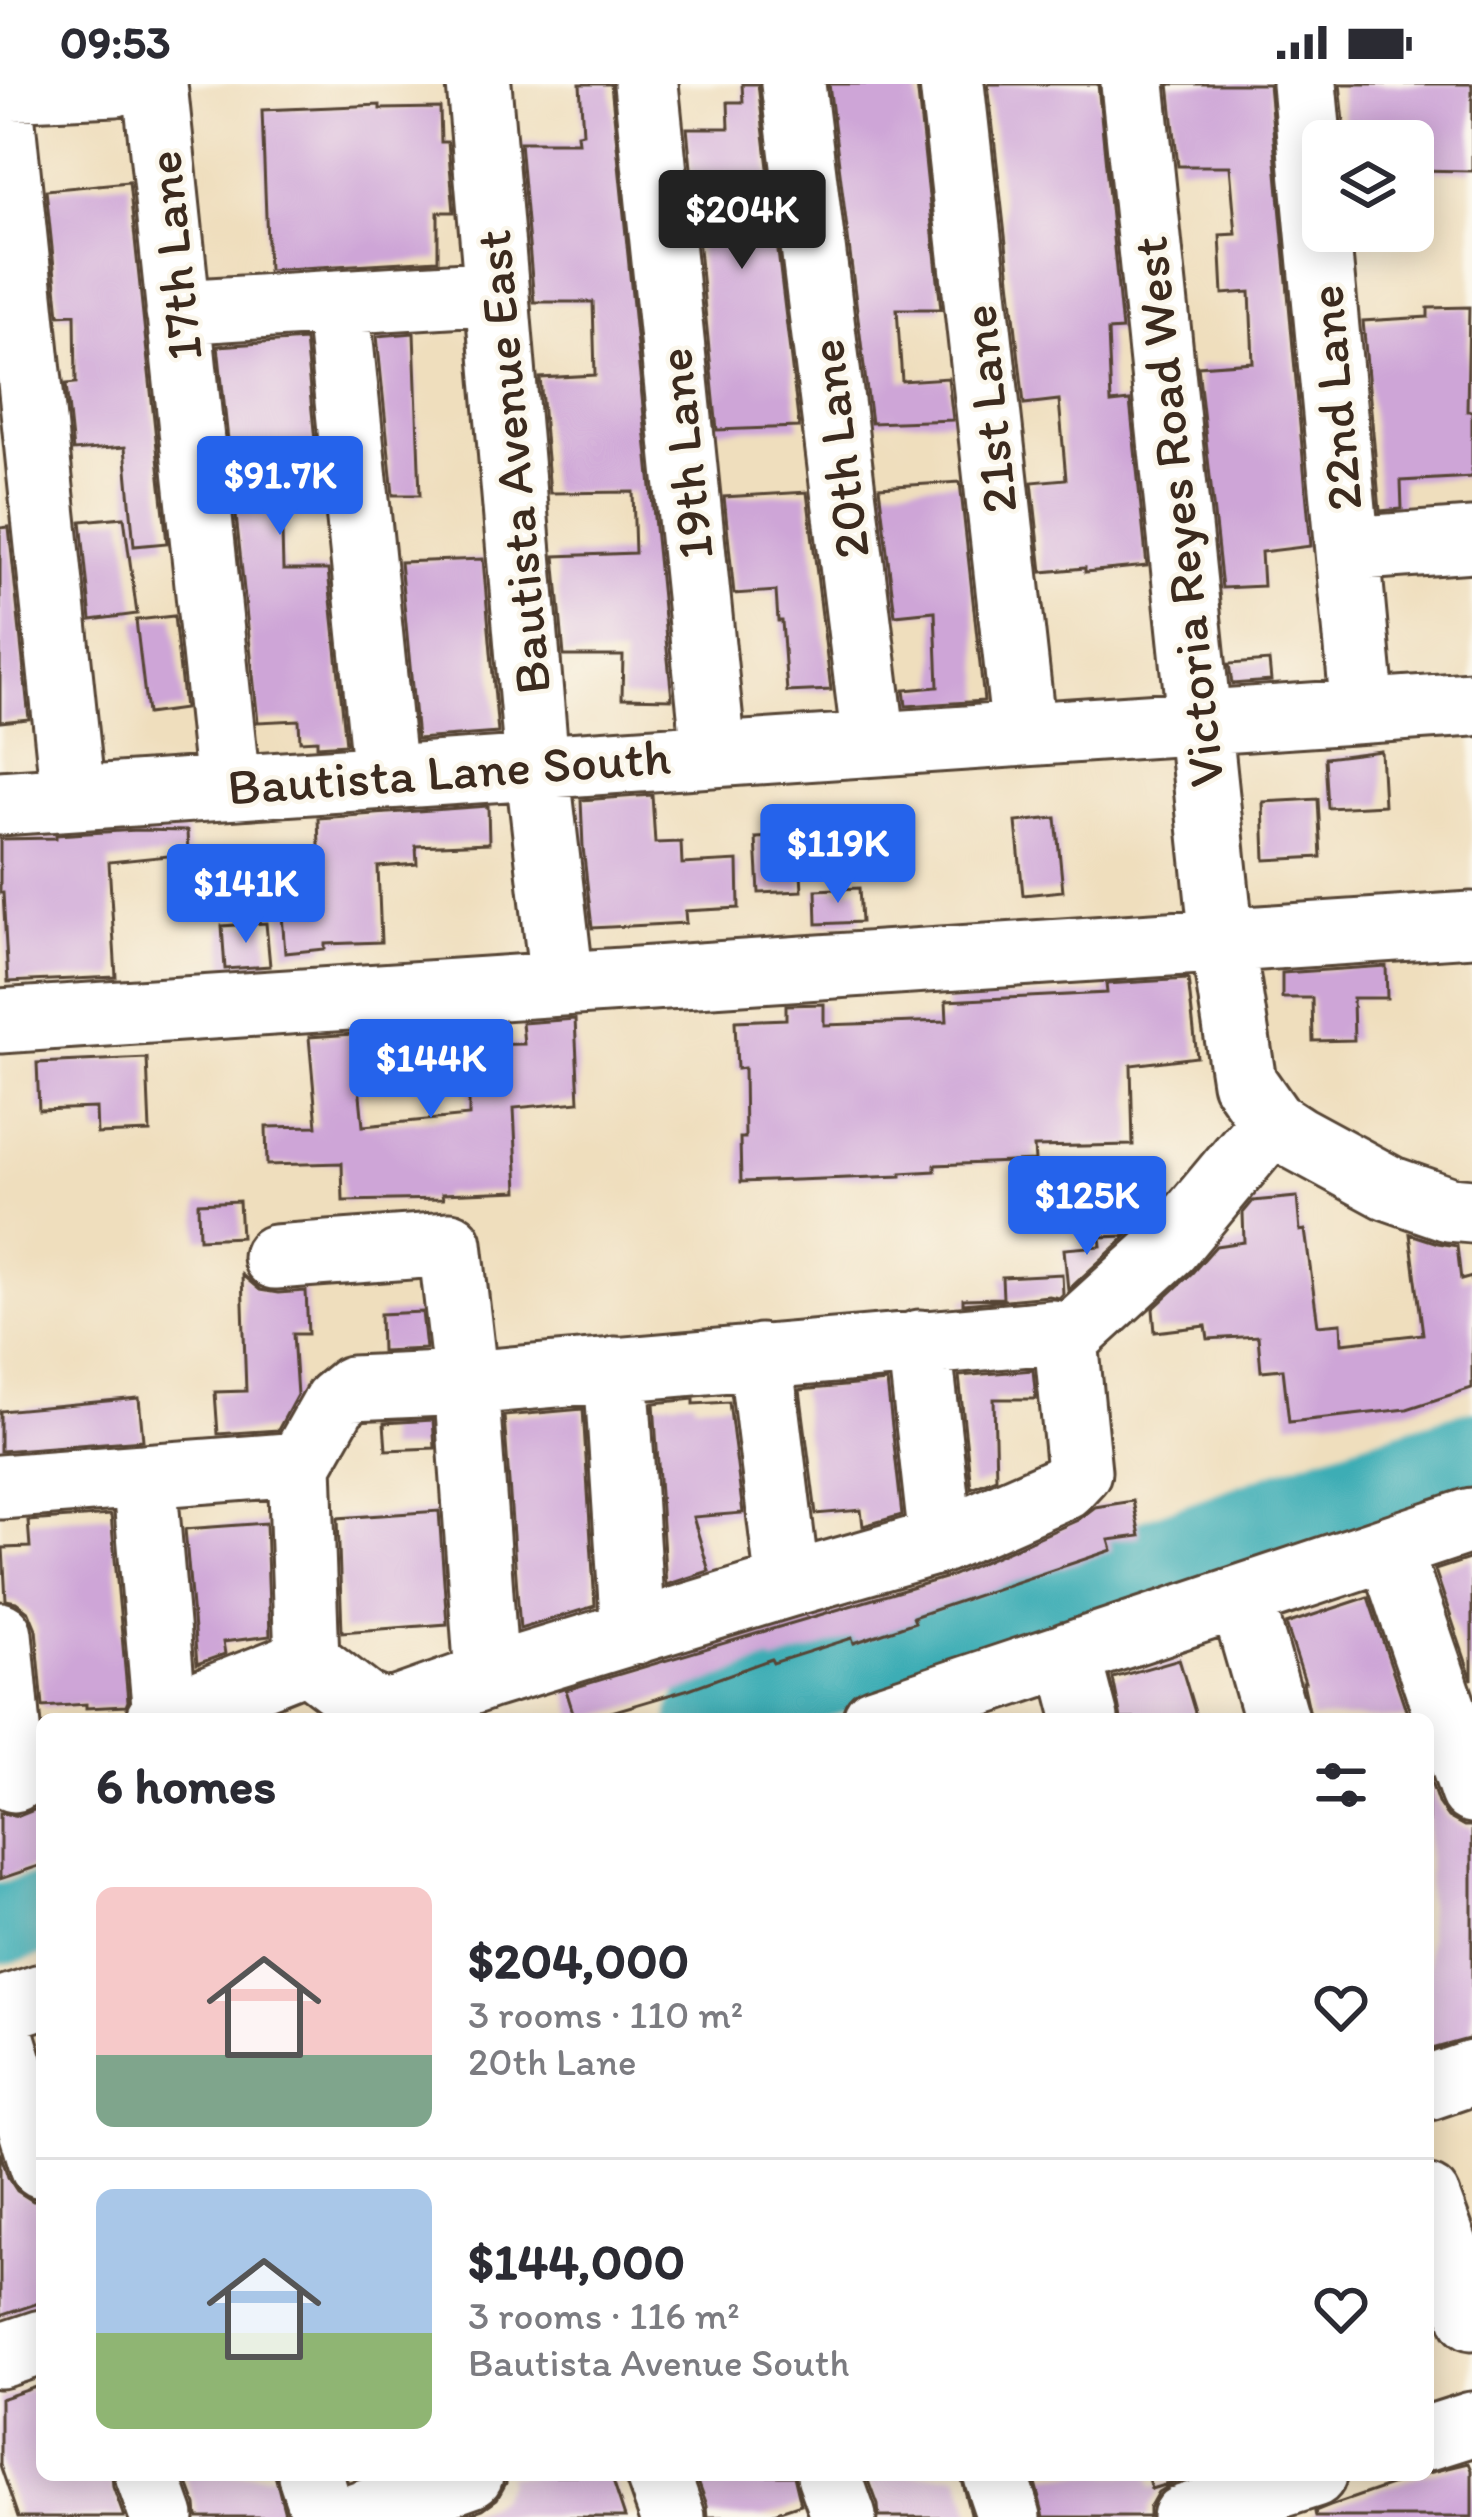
<!DOCTYPE html>
<html lang="en">
<head>
<meta charset="utf-8">
<style>
	:root { --surface:#fff; --page:#f2f2f3; --text:#2b2b33; --muted:#7c7c81; --line:#e1e1e2; --accent:#2563eb }
	body { margin:0; font-family:Itim,sans-serif; background:var(--page); color:var(--text); height:100vh; display:flex; flex-direction:column; font-size:45px; white-space:nowrap }
	* { box-sizing:border-box; margin:0 }
	p { font-size:39px; color:var(--muted) }
	.icon { flex:none; width:66px; height:66px; fill:none; stroke:currentColor; stroke-width:2; stroke-linecap:round; stroke-linejoin:round }
	.map { position:relative; flex:1; overflow:hidden }
	.side { position:absolute; left:36px; top:1629px; width:1398px; height:768px; display:flex; flex-direction:column; background:var(--surface); border-radius:18px; box-shadow:0 6px 30px #0003 }
	.side>* { flex:none }
	.controls { position:absolute; left:1302px; top:36px; display:grid; gap:24px }
	.controls a { display:grid; place-items:center; width:132px; height:132px; border-radius:18px; background:var(--surface); box-shadow:0 6px 30px #0003; font-size:60px }
	.price { position:absolute; translate:-50% -102px; padding:0 27px; border-radius:12px; background:var(--accent); color:#fff; font-size:39px; line-height:78px; filter:drop-shadow(0 3px 6px #0008) }
	.price::after { content:''; position:absolute; left:50%; top:72px; width:36px; height:27px; margin-left:-18px; background:inherit; clip-path:polygon(0 0,100% 0,50% 100%) }
	.price.active { background:#222; color:#fff }
	ul { padding:0; list-style:none }
	li { display:flex; align-items:center; gap:36px; height:300px; padding:0 60px }
	li+li { border-top:3px solid var(--line) }
	li span { display:grid; place-items:center; flex:none; width:336px; height:240px; border-radius:18px; color:#555 }
	li>.icon { margin-inline-start:auto }
	span .icon { width:144px; height:144px; fill:#fffc; stroke-width:1 }
	li b { font-size:51px }
	h2 { display:flex; justify-content:space-between; align-items:center; height:144px; padding:0 60px; font-size:51px }
	.status { display:flex; justify-content:space-between; align-items:center; height:84px; padding:0 60px; background:var(--surface); direction:ltr }
	.status svg { height:33px; fill:currentColor }
	.map>svg:first-child { display:block }
	.lines { fill:none; stroke-linecap:round; stroke-linejoin:round }
	.river { stroke:#3cadb5; stroke-width:81 }
	.building { fill:#cea5d7 }
	.minor-casing { stroke:#564536; stroke-width:69 }
	.minor { stroke:#fff; stroke-width:63 }
	.labels { text-anchor:middle; stroke-width:9; stroke-linejoin:round; paint-order:stroke }
	.street-label { font-size:51px; fill:#3b2a1e; stroke:#fbf7ec }
</style>
</head>
<body>
<div class="status"><b>09:53</b><svg viewBox="0 0 49 12"><path d="M0 12V9h3v3zM5 12V6h3v6zM10 12V3h3v9zM15 12V0h3v12zM26 1h20v11H26zM47 4h2v5h-2z"/></svg></div>
<div class="map">
<svg width="1472" height="2433" viewBox="0 0 1472 2433">
	<rect width="100%" height="100%" fill="#fbf7ec"/>
	<filter id="ink" filterUnits="userSpaceOnUse"><feTurbulence type="fractalNoise" baseFrequency=".00833" numOctaves="2"/><feDisplacementMap in="SourceGraphic" scale="24" xChannelSelector="R" yChannelSelector="G"/><feConvolveMatrix kernelMatrix="1 2 1 2 8 2 1 2 1" color-interpolation-filters="sRGB"/></filter>
	<filter id="wash" filterUnits="userSpaceOnUse"><feTurbulence type="fractalNoise" baseFrequency=".004" numOctaves="4" result="noise"/><feDisplacementMap in="SourceGraphic" scale="48" xChannelSelector="R" yChannelSelector="G"/><feGaussianBlur stdDeviation="2.7" result="paint"/><feColorMatrix in="noise" values="0 0 0 0 0 0 0 0 0 0 0 0 0 0 0 0 0 1.4 0 .05"/><feComposite in="paint" operator="in"/></filter>
	<g filter="url(#wash)">
		<rect width="100%" height="100%" fill="#efdebd"/>
		<g class="lines">
			<path class="river" d="M 708,1635 L 1319,1415 L 1472,1367
				M 0,1840 L 42,1830"/>
		</g>
		<g id="blocks">
			<path class="building" d="M 580,0 L 611,0 L 672,615 L 622,614 L 623,572 L 564,572 L 555,472 L 635,469 L 633,408 L 550,409 L 540,294 L 595,291 L 593,218 L 534,218 L 520,58 L 578,58 L 577,50 L 583,49 Z
				M 742,0 L 758,0 L 799,343 L 717,346 L 687,44 L 729,44 L 728,18 L 743,18 Z
				M 829,0 L 917,0 L 941,225 L 897,225 L 902,297 L 948,294 L 953,336 L 871,339 Z
				M 988,0 L 1098,0 L 1122,246 L 1108,247 L 1111,319 L 1130,317 L 1147,482 L 1085,488 L 1085,484 L 1042,488 L 1032,398 L 1066,395 L 1059,316 L 1024,320 Z
				M 1169,0 L 1269,0 L 1311,462 L 1261,468 L 1263,502 L 1222,504 L 1198,282 L 1253,278 L 1250,208 L 1223,210 L 1220,151 L 1236,150 L 1230,82 L 1178,82 Z
				M 1340,0 L 1472,0 L 1472,87 L 1413,86 L 1413,57 L 1346,57 Z
				M 380,21 L 380,25 L 440,24 L 441,58 L 448,58 L 454,128 L 438,128 L 438,176 L 268,186 L 262,26 Z
				M 129,98 L 167,459 L 134,462 L 125,363 L 73,367 L 66,300 L 76,299 L 75,230 L 59,231 L 46,106 Z
				M 1469,223 L 1467,327 L 1472,327 L 1472,393 L 1401,397 L 1402,425 L 1380,427 L 1363,237 L 1428,233 L 1428,224 Z
				M 414,249 L 420,411 L 393,411 L 377,252 Z
				M 305,256 L 320,407 L 281,409 L 283,486 L 328,486 L 346,660 L 317,662 L 317,656 L 300,657 L 299,636 L 258,638 L 218,262 Z
				M 960,398 L 984,617 L 906,622 L 904,606 L 938,603 L 935,527 L 895,531 L 879,403 Z
				M 807,408 L 831,606 L 787,608 L 782,537 L 778,537 L 776,507 L 734,510 L 724,413 Z
				M 124,433 L 137,530 L 91,536 L 81,437 Z
				M 9,443 L 29,635 L 0,638 L 0,444 Z
				M 483,475 L 498,649 L 417,655 L 400,478 Z
				M 174,532 L 184,625 L 147,630 L 136,536 Z
				M 1269,577 L 1271,597 L 1232,600 L 1229,580 Z
				M 1381,667 L 1384,721 L 1328,724 L 1325,674 Z
				M 652,711 L 655,759 L 681,758 L 682,780 L 738,777 L 739,824 L 685,827 L 686,839 L 592,844 L 583,763 L 581,716 Z
				M 1318,715 L 1321,773 L 1265,776 L 1263,718 Z
				M 488,722 L 489,759 L 416,762 L 417,780 L 378,783 L 381,858 L 325,860 L 325,865 L 285,869 L 279,792 L 320,788 L 318,734 Z
				M 1056,734 L 1063,807 L 1023,811 L 1016,738 Z
				M 137,746 L 187,747 L 188,770 L 109,778 L 116,893 L 8,898 L 3,809 L 0,809 L 0,755 L 56,754 L 56,751 Z
				M 799,752 L 802,807 L 759,809 L 756,754 Z
				M 859,804 L 861,838 L 817,840 L 816,806 Z
				M 266,839 L 270,882 L 225,885 L 222,842 Z
				M 1386,882 L 1387,914 L 1353,914 L 1354,956 L 1313,957 L 1312,914 L 1282,914 L 1282,889 Z
				M 1188,895 L 1197,973 L 1131,981 L 1133,1061 L 1034,1063 L 1035,1077 L 935,1081 L 935,1087 L 901,1089 L 901,1092 L 741,1098 L 740,1054 L 745,1054 L 744,984 L 737,985 L 735,937 L 786,935 L 786,921 L 824,920 L 824,941 L 947,937 L 946,917 L 1107,909 L 1106,900 Z
				M 575,935 L 579,1018 L 514,1024 L 518,1107 L 442,1110 L 443,1115 L 343,1117 L 342,1079 L 267,1081 L 266,1043 L 317,1042 L 309,953 L 354,950 L 363,1042 L 469,1032 L 469,961 L 524,960 L 522,939 Z
				M 147,974 L 150,1048 L 97,1050 L 96,1024 L 39,1026 L 37,979 Z
				M 1297,1113 L 1300,1147 L 1305,1146 L 1318,1241 L 1341,1239 L 1342,1259 L 1423,1250 L 1410,1150 L 1438,1159 L 1457,1162 L 1461,1196 L 1472,1193 L 1472,1304 L 1407,1325 L 1289,1338 L 1283,1285 L 1261,1287 L 1258,1252 L 1208,1255 L 1206,1242 L 1155,1248 L 1153,1225 L 1192,1189 L 1216,1162 L 1244,1158 L 1243,1129 L 1253,1117 Z
				M 239,1117 L 241,1153 L 199,1155 L 198,1119 Z
				M 1127,1152 L 1068,1206 L 1064,1165 L 1101,1162 L 1100,1153 Z
				M 1062,1190 L 1063,1210 L 1059,1214 L 1049,1212 L 963,1220 L 963,1215 L 1003,1214 L 1002,1193 Z
				M 242,1191 L 260,1206 L 278,1209 L 306,1207 L 308,1250 L 293,1250 L 297,1311 L 278,1346 L 218,1350 L 215,1308 L 246,1307 Z
				M 422,1228 L 426,1265 L 381,1267 L 380,1230 Z
				M 1033,1286 L 1036,1315 L 994,1315 L 996,1394 L 971,1404 L 959,1292 Z
				M 887,1298 L 902,1431 L 863,1442 L 861,1426 L 816,1430 L 800,1306 Z
				M 139,1314 L 143,1356 L 0,1367 L 0,1327 Z
				M 694,1315 L 694,1320 L 729,1318 L 743,1429 L 693,1433 L 709,1487 L 666,1501 L 654,1319 Z
				M 583,1325 L 595,1522 L 520,1545 L 504,1332 Z
				M 433,1336 L 435,1364 L 386,1366 L 384,1339 Z
				M 1133,1417 L 1140,1452 L 1109,1456 L 1112,1466 L 913,1533 L 915,1538 L 854,1559 L 852,1554 L 773,1579 L 771,1575 L 689,1605 L 588,1635 L 575,1635 L 566,1606 L 951,1492 L 1078,1436 L 1095,1423 Z
				M 439,1427 L 447,1540 L 342,1548 L 338,1434 Z
				M 111,1431 L 128,1617 L 126,1622 L 86,1624 L 86,1620 L 43,1623 L 36,1545 L 29,1528 L 16,1518 L 6,1516 L 3,1464 L 30,1463 L 28,1437 Z
				M 266,1439 L 270,1552 L 223,1558 L 225,1570 L 197,1580 L 185,1445 Z
				M 1472,1474 L 1472,1596 L 1435,1486 Z
				M 1368,1513 L 1409,1635 L 1311,1635 L 1303,1598 L 1305,1598 L 1286,1540 Z
				M 1179,1575 L 1197,1635 L 1121,1635 L 1113,1594 Z
				M 1428,1690 L 1438,1719 L 1448,1733 L 1464,1742 L 1472,1742 L 1472,1954 L 1432,1965 L 1428,1951 Z
				M 42,1717 L 42,1781 L 0,1795 L 0,1729 L 19,1732 L 34,1726 Z
				M 0,2068 L 8,2093 L 17,2107 L 33,2117 L 42,2117 L 42,2218 L 0,2232 Z
				M 42,2301 L 42,2391 L 112,2391 L 113,2403 L 124,2433 L 18,2433 L 0,2381 L 0,2315 Z
				M 1469,2379 L 1472,2386 L 1472,2433 L 1316,2433 L 1315,2428 L 1330,2422 L 1420,2391 Z
				M 185,2391 L 275,2391 L 286,2433 L 197,2433 L 196,2421 Z
				M 506,2391 L 611,2391 L 625,2433 L 460,2433 L 483,2425 L 497,2415 L 506,2399 Z
				M 696,2391 L 794,2391 L 801,2420 L 762,2433 L 708,2433 L 707,2421 Z
				M 867,2391 L 960,2391 L 971,2433 L 879,2433 L 878,2421 Z
				M 1033,2391 L 1147,2391 L 1151,2405 L 1197,2391 L 1173,2399 L 1158,2408 L 1149,2424 L 1149,2433 L 1044,2433 Z"/>
		</g>
	</g>
	<g filter="url(#ink)">
		<use href="#blocks" fill-opacity="0" stroke="#564536" stroke-width="3"/>
		<g class="lines">
			<g class="minor-casing">
				<path id="minor" d="M 155,0 L 228,702
					M 479,0 L 537,681 L 562,899
					M 646,0 L 714,669
					M 793,0 L 874,659
					M 952,0 L 1024,649
					M 1133,0 L 1222,856 L 1244,998 L 1272,1038 L 1295,1053 L 1389,1104 L 1449,1125 L 1472,1127
					M 1304,0 L 1363,627
					M 0,5 L 116,0
					M 0,9 L 73,712
					M 337,218 L 385,692
					M 178,228 L 497,208
					M 1348,465 L 1472,456
					M 0,719 L 1472,620
					M 0,937 L 1472,840
					M 275,1173 L 450,1160 L 466,1299 L 487,1593
					M 1066,1256 L 1168,1163 L 1272,1038
					M 919,1258 L 941,1457
					M 760,1272 L 788,1501
					M 616,1285 L 633,1549
					M 144,1392 L 165,1632
					M 0,1403 L 300,1380 L 335,1318 L 352,1304 L 466,1299 L 1052,1248 L 1066,1256 L 1079,1387 L 1064,1403 L 941,1457 L 788,1501 L 487,1593 L 400,1624 L 382,1627 L 363,1619 L 307,1576
					M 1389,1464 L 1472,1707
					M 1241,1513 L 1276,1635
					M 0,1550 L 14,1696
					M 1069,1570 L 1086,1635
					M 158,1635 L 307,1576 L 300,1380
					M 875,1635 L 1472,1436
					M 0,1926 L 42,1912
					M 0,1945 L 42,2082
					M 1428,2004 L 1472,1989
					M 1428,2114 L 1472,2234
					M 0,2272 L 42,2258
					M 1428,2354 L 1472,2340
					M 147,2391 L 162,2433
					M 310,2391 L 324,2433
					M 658,2391 L 673,2433
					M 829,2391 L 844,2433
					M 995,2391 L 1009,2433
					M 352,2433 L 471,2391
					M 1184,2433 L 1314,2391"/>
			</g>
			<use href="#minor" class="minor"/>
		</g>
	</g>
	<g class="labels">
		<g class="street-label">
			<text transform="translate(173 172) rotate(-96)" y="18">17th Lane</text>
			<text transform="translate(1334 314) rotate(-95)" y="18">22nd Lane</text>
			<text transform="translate(988 325) rotate(-96)" y="18">21st Lane</text>
			<text transform="translate(838 365) rotate(-97)" y="18">20th Lane</text>
			<text transform="translate(684 370) rotate(-96)" y="18">19th Lane</text>
			<text transform="translate(512 378) rotate(-95)" y="18">Bautista Avenue East</text>
			<text transform="translate(1177 428) rotate(-96)" y="18">Victoria Reyes Road West</text>
			<text transform="translate(449 687) rotate(-4)" y="18">Bautista Lane South</text>
		</g>
	</g>
</svg>
<div class="controls">
<a><svg class="icon" aria-label="layers" viewBox="0 0 24 24"><path d="M12 4l9 5-9 5-9-5zM3 14l9 5 9-5"/></svg></a>
</div>
<b class="price active" style="left:742px;top:188px">$204K</b>
<b class="price" style="left:280px;top:454px">$91.7K</b>
<b class="price" style="left:838px;top:822px">$119K</b>
<b class="price" style="left:246px;top:862px">$141K</b>
<b class="price" style="left:431px;top:1037px">$144K</b>
<b class="price" style="left:1087px;top:1174px">$125K</b>
<section class="side">
<h2>6 homes<svg class="icon" aria-label="filters" viewBox="0 0 24 24"><path d="M4 7h16M4 17h16"/><circle cx="9" cy="7" r="2"/><circle cx="15" cy="17" r="2"/></svg></h2>
<ul>
<li><span style="background:linear-gradient(#f6c9c9 70%,#7fa58c 0)"><svg class="icon" aria-label="home" viewBox="0 0 24 24"><path d="M3 11l9-7 9 7M6 9v11h12V9"/></svg></span><div><b>$204,000</b><p>3 rooms · 110 m²</p><p>20th Lane</p></div><svg class="icon" aria-label="heart" viewBox="0 0 24 24"><path d="M12 20l-8-8c-3-5 5-10 8-4 3-6 11-1 8 4z"/></svg></li>
<li><span style="background:linear-gradient(#a9c7e8 60%,#8fb573 0)"><svg class="icon" aria-label="home" viewBox="0 0 24 24"><path d="M3 11l9-7 9 7M6 9v11h12V9"/></svg></span><div><b>$144,000</b><p>3 rooms · 116 m²</p><p>Bautista Avenue South</p></div><svg class="icon" aria-label="heart" viewBox="0 0 24 24"><path d="M12 20l-8-8c-3-5 5-10 8-4 3-6 11-1 8 4z"/></svg></li>
</ul>
</section>
</div>
</body>
</html>
